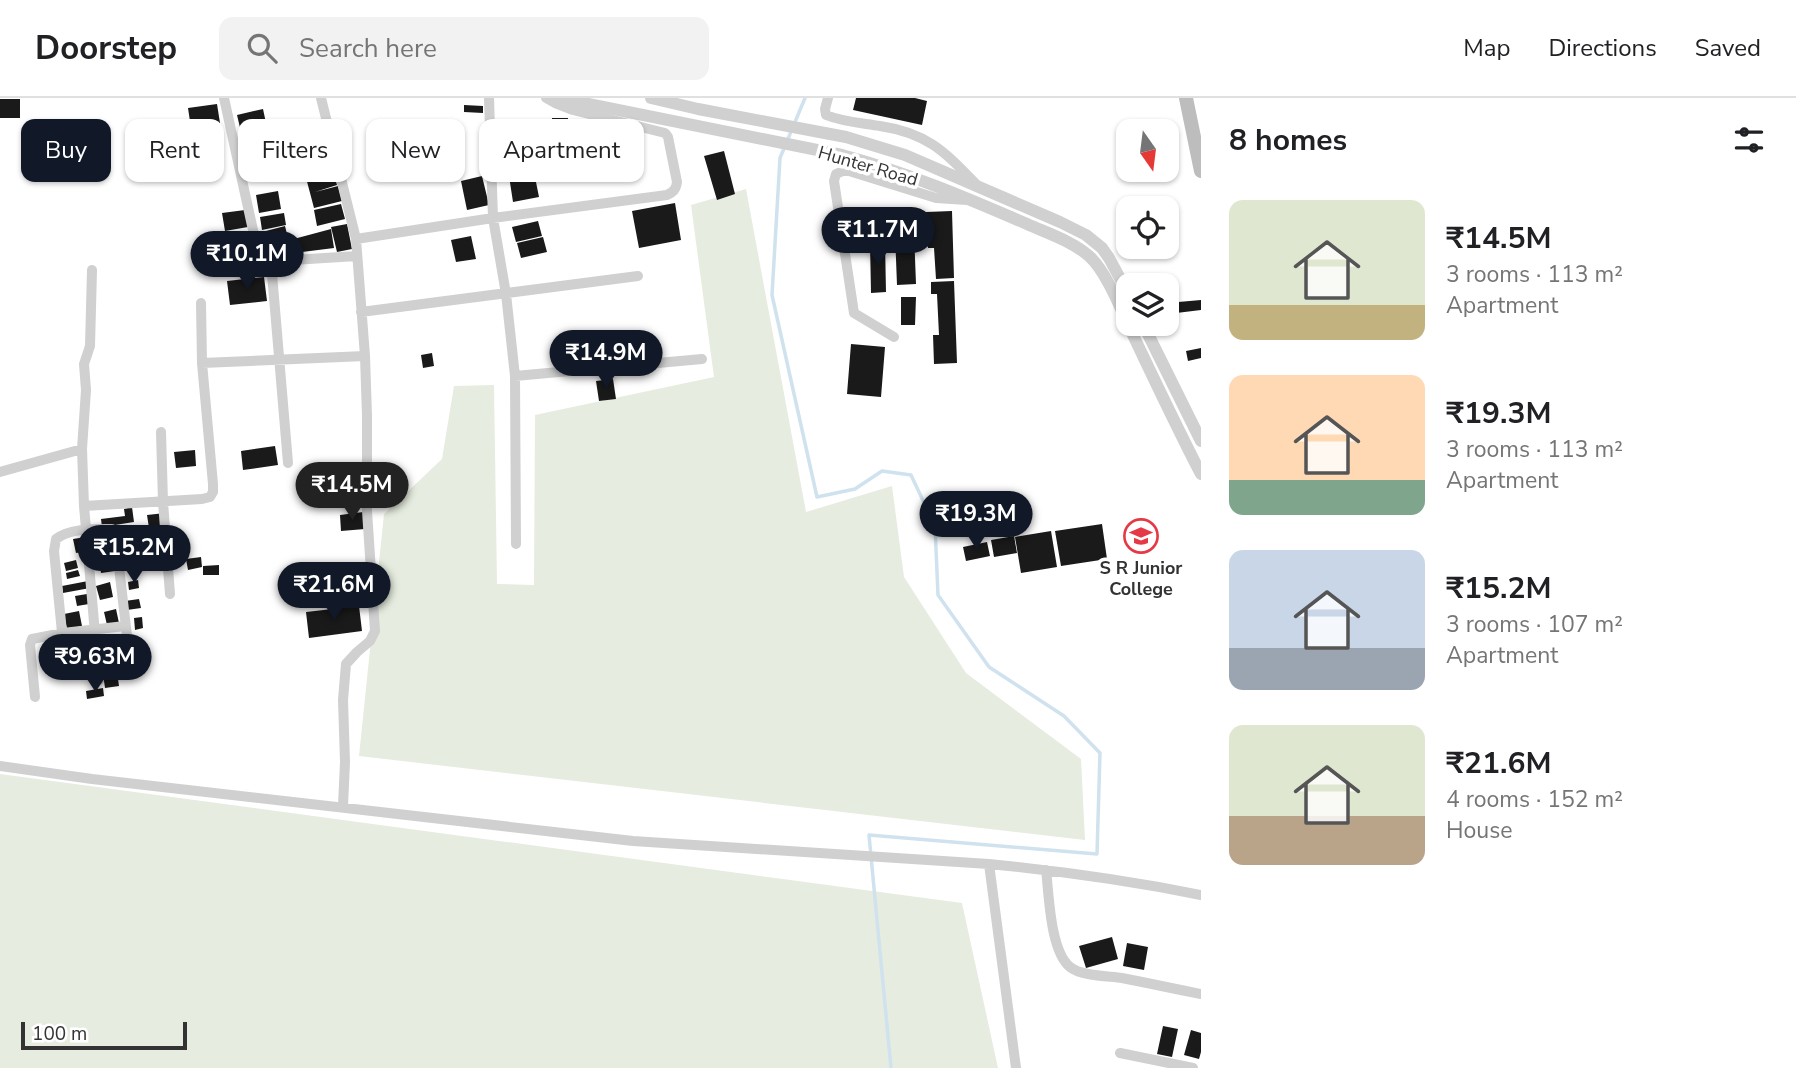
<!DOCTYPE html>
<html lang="en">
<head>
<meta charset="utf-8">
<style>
	:root { --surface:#fff; --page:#f2f2f2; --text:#202124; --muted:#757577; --line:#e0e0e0; --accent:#111827 }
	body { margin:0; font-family:"Nunito Sans",sans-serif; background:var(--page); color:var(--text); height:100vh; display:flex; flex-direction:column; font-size:26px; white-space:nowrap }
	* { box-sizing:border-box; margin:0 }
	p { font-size:23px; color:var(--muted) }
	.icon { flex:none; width:38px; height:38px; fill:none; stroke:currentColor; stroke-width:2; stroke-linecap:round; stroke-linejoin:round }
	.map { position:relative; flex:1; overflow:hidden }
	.panel { display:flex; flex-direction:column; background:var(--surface); width:595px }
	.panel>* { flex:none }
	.top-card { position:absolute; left:21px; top:21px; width:665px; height:63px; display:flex; gap:14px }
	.needle { width:46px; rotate:166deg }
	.tools { position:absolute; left:1116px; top:21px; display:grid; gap:14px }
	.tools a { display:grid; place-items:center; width:63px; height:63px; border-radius:14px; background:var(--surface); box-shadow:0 2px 5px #0004; font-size:35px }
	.scale { position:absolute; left:21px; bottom:18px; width:166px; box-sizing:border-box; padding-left:7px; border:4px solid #333; border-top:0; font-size:19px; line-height:24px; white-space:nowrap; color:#333; -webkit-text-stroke:5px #fff; paint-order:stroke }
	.price { position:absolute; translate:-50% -60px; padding:0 16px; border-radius:24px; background:var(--accent); color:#fff; font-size:23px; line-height:46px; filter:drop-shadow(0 2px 4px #0008) }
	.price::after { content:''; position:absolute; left:50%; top:42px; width:21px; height:16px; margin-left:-10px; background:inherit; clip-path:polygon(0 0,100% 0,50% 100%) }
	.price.on { background:#222; color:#fff }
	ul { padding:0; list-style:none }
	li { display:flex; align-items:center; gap:21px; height:175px; padding:0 28px }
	li span { display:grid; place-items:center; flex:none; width:196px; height:140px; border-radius:14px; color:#555 }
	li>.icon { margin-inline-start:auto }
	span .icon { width:84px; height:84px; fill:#fffc; stroke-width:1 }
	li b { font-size:30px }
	h2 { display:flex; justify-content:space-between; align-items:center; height:84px; padding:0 28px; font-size:30px }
	.chip { padding:0 24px; border-radius:14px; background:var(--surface); box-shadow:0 2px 5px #0004; font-size:24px; line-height:63px }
	.chip.on { background:var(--accent); color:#fff }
	header { display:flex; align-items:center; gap:42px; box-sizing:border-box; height:98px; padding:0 35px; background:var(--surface); border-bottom:2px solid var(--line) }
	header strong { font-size:33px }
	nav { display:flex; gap:38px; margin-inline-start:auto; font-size:24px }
	.search { width:490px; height:63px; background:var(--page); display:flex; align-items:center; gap:18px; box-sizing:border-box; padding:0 24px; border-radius:14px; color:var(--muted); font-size:26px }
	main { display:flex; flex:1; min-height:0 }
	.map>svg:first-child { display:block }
	.green { fill:#e6ecdf }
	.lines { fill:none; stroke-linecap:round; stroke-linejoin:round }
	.stream { stroke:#cfe2ee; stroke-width:3.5 }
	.building { fill:#1a1a1a }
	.minor { stroke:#d0d0d0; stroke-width:10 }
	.tertiary { stroke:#d0d0d0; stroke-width:12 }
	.secondary { stroke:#bdbdbd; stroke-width:14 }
	.labels { text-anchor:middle; stroke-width:7; stroke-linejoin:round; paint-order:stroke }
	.street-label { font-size:18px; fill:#333; stroke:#fff }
	.poi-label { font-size:18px; font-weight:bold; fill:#333; stroke:#fff }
</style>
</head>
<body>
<header>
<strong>Doorstep</strong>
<div class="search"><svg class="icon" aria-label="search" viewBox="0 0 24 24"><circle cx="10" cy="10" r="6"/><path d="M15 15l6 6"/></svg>Search here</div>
<nav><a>Map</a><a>Directions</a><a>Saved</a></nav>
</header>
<main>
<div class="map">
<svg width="1201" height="970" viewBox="0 0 1201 970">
	<rect width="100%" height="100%" fill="#fff"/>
	<path class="green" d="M 746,91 L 806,414 L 892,388 L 904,479 L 966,575 L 1081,661 L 1085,742 L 359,658 L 384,416 L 442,361 L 454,288 L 494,287 L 497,486 L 534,487 L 535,317 L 714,279 L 691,107 Z
		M 0,676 L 962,805 L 998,970 L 0,970 Z"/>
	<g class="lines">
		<path class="stream" d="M 805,0 L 780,60 L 772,197 L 817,399 L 855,391 L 882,373 L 911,377 L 935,428 L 938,497 L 989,569 L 1064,618 L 1100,655 L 1097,756 L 869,737 L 891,970"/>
	</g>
	<path class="building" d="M 856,0 L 915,0 L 927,3 L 922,27 L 853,12 Z
		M 0,1 L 20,1 L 20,20 L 0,20 Z
		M 217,6 L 220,25 L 191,30 L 188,10 Z
		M 464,7 L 483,8 L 483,15 L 464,14 Z
		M 263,11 L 272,53 L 247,59 L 237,17 Z
		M 552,20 L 568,20 L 566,67 L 550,67 Z
		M 390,26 L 436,30 L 432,80 L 386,76 Z
		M 326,47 L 331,65 L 305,72 L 300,54 Z
		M 724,53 L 735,96 L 717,102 L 704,58 Z
		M 332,69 L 337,87 L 315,94 L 338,88 L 342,103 L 314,110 L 305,76 Z
		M 534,74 L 539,99 L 513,104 L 509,78 Z
		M 482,78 L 489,107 L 467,112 L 461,83 Z
		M 278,93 L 281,111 L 259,115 L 256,97 Z
		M 675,105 L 681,142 L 639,150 L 632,113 Z
		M 341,106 L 345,121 L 317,128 L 314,112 Z
		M 245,112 L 248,129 L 225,133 L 222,115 Z
		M 952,113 L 954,180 L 936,181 L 934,150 L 928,150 L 926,114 Z
		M 284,115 L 286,127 L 262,132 L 260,119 Z
		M 538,123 L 542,138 L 516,144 L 512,129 Z
		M 347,126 L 352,151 L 337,154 L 331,129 Z
		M 285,128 L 288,140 L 265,145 L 262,134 Z
		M 331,131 L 334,150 L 294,155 L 290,142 Z
		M 914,134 L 916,186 L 897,187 L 895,135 Z
		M 250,136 L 254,161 L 218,167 L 214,142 Z
		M 471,138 L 476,161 L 456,164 L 451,142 Z
		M 543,139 L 547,154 L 521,160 L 517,145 Z
		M 870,144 L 885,144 L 886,194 L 871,195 Z
		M 264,179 L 267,203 L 230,207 L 227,183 Z
		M 954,183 L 957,265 L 934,266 L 933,237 L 939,237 L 937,196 L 931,196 L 931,184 Z
		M 901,199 L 916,199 L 915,227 L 901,227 Z
		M 1201,202 L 1201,212 L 1168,216 L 1167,205 Z
		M 851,246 L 885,249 L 881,299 L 847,296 Z
		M 1201,250 L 1201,260 L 1188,263 L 1186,253 Z
		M 432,255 L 434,268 L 423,270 L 421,257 Z
		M 613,281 L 616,301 L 599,303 L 596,283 Z
		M 275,348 L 278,367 L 243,372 L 241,353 Z
		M 195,352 L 196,368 L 176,370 L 174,354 Z
		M 132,409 L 134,424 L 102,429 L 101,421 L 125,418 L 124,411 Z
		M 363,414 L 365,431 L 341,433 L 340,417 Z
		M 165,415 L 166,428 L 149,430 L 147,417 Z
		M 1102,426 L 1107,461 L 1061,468 L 1055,433 Z
		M 1051,433 L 1057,469 L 1021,475 L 1015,439 Z
		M 1014,438 L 1017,455 L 994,459 L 991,442 Z
		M 86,439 L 88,453 L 76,455 L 73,441 Z
		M 987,444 L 990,458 L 966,463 L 963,449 Z
		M 201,459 L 202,469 L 188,472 L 186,461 Z
		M 76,462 L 78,470 L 66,473 L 64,465 Z
		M 121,465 L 122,472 L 101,475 L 100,468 Z
		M 219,467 L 219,477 L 203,477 L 203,468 Z
		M 78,472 L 80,478 L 67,481 L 66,475 Z
		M 138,482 L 139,490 L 129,492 L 128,484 Z
		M 88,483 L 90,490 L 63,495 L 62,488 Z
		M 110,484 L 113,499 L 100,502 L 96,488 Z
		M 87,496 L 89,506 L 77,508 L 75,498 Z
		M 139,501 L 141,510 L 127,512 L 125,503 Z
		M 359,508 L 362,533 L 309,540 L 306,514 Z
		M 116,511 L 119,525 L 107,527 L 104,514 Z
		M 79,513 L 82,528 L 67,531 L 64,516 Z
		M 142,519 L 143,530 L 135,532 L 134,520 Z
		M 88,536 L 89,544 L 69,548 L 67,540 Z
		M 123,541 L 124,549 L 111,551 L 110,544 Z
		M 83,563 L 84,570 L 72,573 L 70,566 Z
		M 117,574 L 119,588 L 105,590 L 103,576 Z
		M 103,590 L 104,598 L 87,601 L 86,593 Z
		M 1112,839 L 1118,861 L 1086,870 L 1079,848 Z
		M 1127,845 L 1148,849 L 1144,872 L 1123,868 Z
		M 1163,928 L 1178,931 L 1172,959 L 1157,956 Z
		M 1191,932 L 1201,935 L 1201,954 L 1199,961 L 1184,957 Z"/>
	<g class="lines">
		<path class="minor" d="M 224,0 L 260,164 L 357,158
			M 321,0 L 356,141 L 365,258 L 367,318 L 367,413 L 375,533 L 370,543 L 357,554 L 346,566 L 343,602 L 345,664 L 343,708
			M 489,0 L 493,120 L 506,196 L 515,278 L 516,446
			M 828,0 L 825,11 L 826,17 C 843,24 862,25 880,28 C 927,35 944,53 976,86
			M 356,141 L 493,120 L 667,97 C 673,94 676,92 677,84 L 668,39 L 665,35 L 573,12 L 555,5 L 546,0
			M 271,164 L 288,365
			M 92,172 L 90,248 L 84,266 L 86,292 L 82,351 L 84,408 L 99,582
			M 201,205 L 202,265
			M 361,214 L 638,178
			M 894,239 L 854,215 L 834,83 L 836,76 L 843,73 L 849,73 L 936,100 L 967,102
			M 515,278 L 702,261
			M 161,334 L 163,404 L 170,496
			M 0,374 L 82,351
			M 84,408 L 202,401 L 210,399 L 213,394 L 213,386 L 202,265 L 365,258
			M 65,565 L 54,453 L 56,441 C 70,430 95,431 112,431 L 115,435 L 131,572
			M 35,599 L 30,547 L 32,541 L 63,535 L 125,528
			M 0,668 L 92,681 L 633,743 L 989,766 C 1060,773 1131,783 1201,797
			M 989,766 L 1016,970
			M 1046,772 C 1049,796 1050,853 1070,869 C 1081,878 1108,878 1122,880 C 1148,885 1175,891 1201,896
			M 1120,955 L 1193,970"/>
		<path class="tertiary" d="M 559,0 L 842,57 C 906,74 967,100 1027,126 C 1047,135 1072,143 1089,158 C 1107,174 1122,214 1133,237 C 1155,283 1177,330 1201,376
			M 651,0 L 698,11 L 846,39 L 905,57 L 1060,124 L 1086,137 L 1102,150 L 1109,160 L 1129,197
			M 1143,226 L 1201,343"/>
		<path class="secondary" d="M 1186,0 L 1201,73"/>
	</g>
	<defs>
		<g id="university-ring" transform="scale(1.75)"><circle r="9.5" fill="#fff" stroke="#e63946" stroke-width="1.5"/><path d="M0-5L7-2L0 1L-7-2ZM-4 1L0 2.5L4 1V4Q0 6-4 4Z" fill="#e63946"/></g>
	</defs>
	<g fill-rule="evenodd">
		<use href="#university-ring" x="1141" y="438"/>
	</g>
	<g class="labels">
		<g class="street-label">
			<text transform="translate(868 68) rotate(16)" y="6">Hunter Road</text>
		</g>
		<g class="poi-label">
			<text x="1141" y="476">S R Junior<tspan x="1141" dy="21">College</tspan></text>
		</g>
	</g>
</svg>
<div class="tools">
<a><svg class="needle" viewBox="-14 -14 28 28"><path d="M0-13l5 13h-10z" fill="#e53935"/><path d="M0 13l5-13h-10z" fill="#757577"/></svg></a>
<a><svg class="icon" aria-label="locate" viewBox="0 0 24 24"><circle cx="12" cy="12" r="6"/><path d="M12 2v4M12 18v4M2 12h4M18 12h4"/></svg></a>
<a><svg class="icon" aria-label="layers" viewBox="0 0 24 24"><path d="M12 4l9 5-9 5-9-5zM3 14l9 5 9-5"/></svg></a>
</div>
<div class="scale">100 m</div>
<b class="price" style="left:878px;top:169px">₹11.7M</b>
<b class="price" style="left:247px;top:193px">₹10.1M</b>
<b class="price" style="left:606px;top:292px">₹14.9M</b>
<b class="price on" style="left:352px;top:424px">₹14.5M</b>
<b class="price" style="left:976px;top:453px">₹19.3M</b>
<b class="price" style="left:134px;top:487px">₹15.2M</b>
<b class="price" style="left:334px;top:524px">₹21.6M</b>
<b class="price" style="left:95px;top:596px">₹9.63M</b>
<div class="top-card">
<a class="chip on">Buy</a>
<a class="chip">Rent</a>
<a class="chip">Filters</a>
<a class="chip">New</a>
<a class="chip">Apartment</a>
</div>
</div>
<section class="panel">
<h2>8 homes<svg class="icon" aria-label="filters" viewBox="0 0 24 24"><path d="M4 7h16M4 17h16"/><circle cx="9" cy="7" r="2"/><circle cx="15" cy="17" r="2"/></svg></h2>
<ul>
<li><span style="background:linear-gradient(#dfe7d0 75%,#c2b280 0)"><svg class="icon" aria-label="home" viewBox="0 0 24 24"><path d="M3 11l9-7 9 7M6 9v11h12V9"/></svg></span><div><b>₹14.5M</b><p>3 rooms · 113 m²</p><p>Apartment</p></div></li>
<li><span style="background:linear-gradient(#ffd9b3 75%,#7fa58c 0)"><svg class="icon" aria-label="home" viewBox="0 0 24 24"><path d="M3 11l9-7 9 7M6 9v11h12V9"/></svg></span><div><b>₹19.3M</b><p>3 rooms · 113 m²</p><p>Apartment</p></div></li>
<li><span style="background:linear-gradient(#c9d6e8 70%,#9aa5b1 0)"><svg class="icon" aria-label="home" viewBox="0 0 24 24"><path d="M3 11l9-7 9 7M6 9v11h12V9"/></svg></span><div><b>₹15.2M</b><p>3 rooms · 107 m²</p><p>Apartment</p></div></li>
<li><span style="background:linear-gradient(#dfe7d0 65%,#b9a48a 0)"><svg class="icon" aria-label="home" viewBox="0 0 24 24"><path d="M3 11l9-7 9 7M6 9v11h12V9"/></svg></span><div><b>₹21.6M</b><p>4 rooms · 152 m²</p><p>House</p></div></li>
</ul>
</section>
</main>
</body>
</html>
